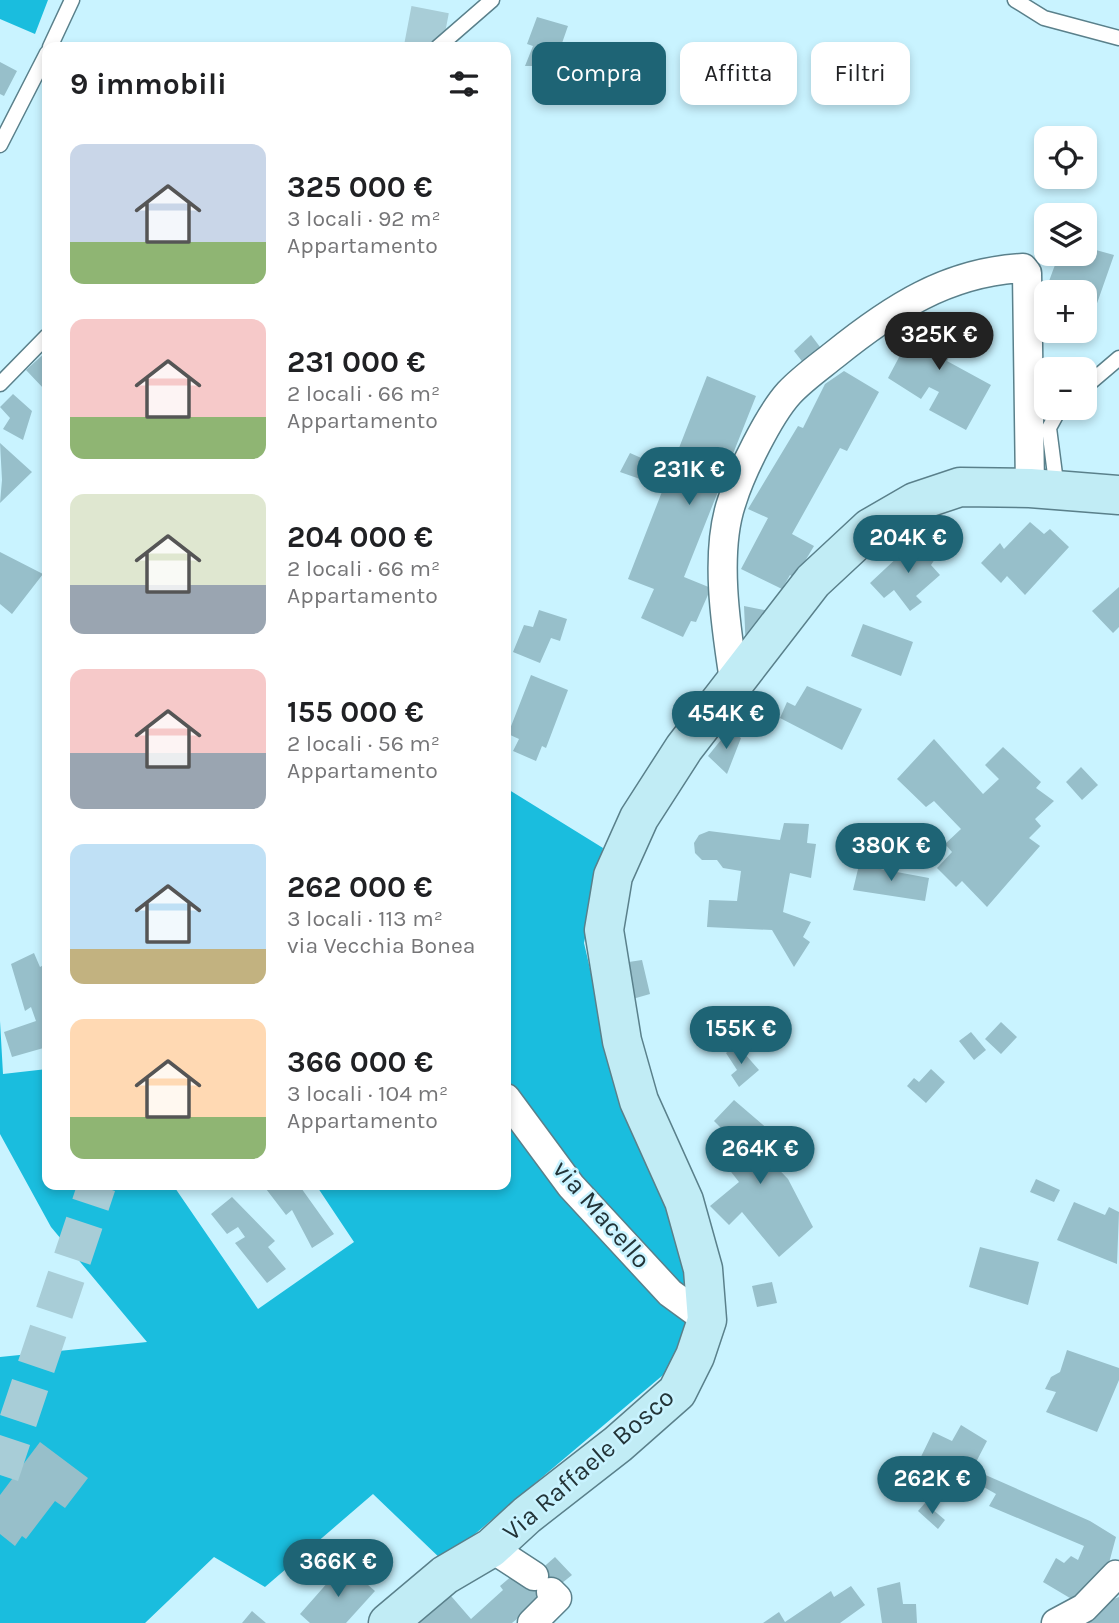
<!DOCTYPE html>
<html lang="it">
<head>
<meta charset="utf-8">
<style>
	:root { --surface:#fff; --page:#f2f2f2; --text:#202124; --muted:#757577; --accent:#1e6475 }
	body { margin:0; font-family:Karla,sans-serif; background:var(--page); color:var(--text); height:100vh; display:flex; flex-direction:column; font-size:26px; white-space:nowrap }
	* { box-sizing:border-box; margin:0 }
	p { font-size:23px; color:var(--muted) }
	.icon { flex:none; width:38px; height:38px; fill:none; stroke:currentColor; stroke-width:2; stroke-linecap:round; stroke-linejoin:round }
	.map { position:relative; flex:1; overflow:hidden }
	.panel { position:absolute; left:42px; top:42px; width:469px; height:1148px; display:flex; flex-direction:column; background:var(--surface); border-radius:14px; box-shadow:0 4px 10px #0003 }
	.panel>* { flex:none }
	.top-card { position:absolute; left:532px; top:42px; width:481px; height:63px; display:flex; gap:14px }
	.tools { position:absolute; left:1034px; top:126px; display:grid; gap:14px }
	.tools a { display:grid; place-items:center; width:63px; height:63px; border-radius:14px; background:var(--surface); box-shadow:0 4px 10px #0003; font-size:35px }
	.price { position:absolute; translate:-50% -60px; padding:0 16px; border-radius:24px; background:var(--accent); color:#fff; font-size:23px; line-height:46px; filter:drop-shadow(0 2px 4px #0008) }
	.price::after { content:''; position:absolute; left:50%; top:42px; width:21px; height:16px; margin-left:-10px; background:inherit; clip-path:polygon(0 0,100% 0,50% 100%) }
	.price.active { background:#222; color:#fff }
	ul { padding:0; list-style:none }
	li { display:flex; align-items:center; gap:21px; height:175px; padding:0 28px }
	li span { display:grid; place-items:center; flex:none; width:196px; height:140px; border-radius:14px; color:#555 }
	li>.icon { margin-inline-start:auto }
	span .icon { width:84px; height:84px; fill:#fffc; stroke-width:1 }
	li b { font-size:30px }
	h2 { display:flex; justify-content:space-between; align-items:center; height:84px; padding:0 28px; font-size:30px }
	.tag { padding:0 24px; border-radius:14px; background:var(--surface); box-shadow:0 4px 10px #0003; font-size:24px; line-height:63px }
	.tag.active { background:var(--accent); color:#fff }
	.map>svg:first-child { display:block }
	.forest { fill:#1abdde }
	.building { fill:#97bfca }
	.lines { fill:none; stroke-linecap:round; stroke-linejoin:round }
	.highway-tunnel { stroke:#a8cdd7; stroke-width:38; stroke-dasharray:38 19; stroke-linecap:butt }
	.lane-casing { stroke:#5a808b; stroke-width:17 }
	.street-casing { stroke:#5a808b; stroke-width:31 }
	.secondary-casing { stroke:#5a808b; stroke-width:41 }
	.lane { stroke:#fff; stroke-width:14 }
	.street { stroke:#fff; stroke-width:28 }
	.secondary { stroke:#c1ecf5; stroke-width:38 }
	.labels { text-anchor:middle; stroke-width:5; stroke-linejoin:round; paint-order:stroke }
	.street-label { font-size:26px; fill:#233438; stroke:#c9f3ff }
</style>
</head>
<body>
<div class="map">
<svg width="1119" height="1623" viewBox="0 0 1119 1623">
	<rect width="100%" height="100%" fill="#c9f3ff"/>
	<path class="forest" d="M 0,0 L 48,0 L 35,34 L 0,19 Z
		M 506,788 L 603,848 L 584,943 L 610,1055 L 680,1232 L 698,1310 L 682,1359 L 443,1561 L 373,1494 L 265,1587 L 214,1557 L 145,1623 L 0,1623 L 0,1357 L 147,1342 L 51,1227 L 0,1134 L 0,1021 L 3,1074 L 47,1069 L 47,1185 L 173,1185 L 258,1309 L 354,1242 L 316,1185 L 506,1185 Z"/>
	<path class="building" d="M 537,17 L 568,26 L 554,66 L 525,66 L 533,46 L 527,44 Z
		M 0,62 L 17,71 L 4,96 L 0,94 Z
		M 1085,247 L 1114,255 L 1095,309 L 1085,306 L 1085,292 L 1045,292 L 1059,254 L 1085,254 Z
		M 923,312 L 962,332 L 947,361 L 991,385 L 966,430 L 929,410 L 939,392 L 929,387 L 921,399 L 888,378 Z
		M 811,335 L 826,355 L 808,369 L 794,351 Z
		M 47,351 L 47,386 L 44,389 L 26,370 Z
		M 844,371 L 879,392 L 847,451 L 840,448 L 792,534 L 814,546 L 795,578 L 790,575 L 782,589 L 741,569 L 768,518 L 748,509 L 798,426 L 803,428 L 825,384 Z
		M 707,376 L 756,396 L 684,577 L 711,588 L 696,622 L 691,621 L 683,637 L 641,618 L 654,589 L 628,579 Z
		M 13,394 L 32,411 L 23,440 L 3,429 L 10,418 L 0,407 Z
		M 0,443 L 32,472 L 0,503 L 2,480 Z
		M 630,453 L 648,461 L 640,479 L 620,472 Z
		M 1030,522 L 1044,534 L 1050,529 L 1069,547 L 1025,595 L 1007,576 L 1001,583 L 981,563 L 1000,543 L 1004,549 Z
		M 917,539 L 935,559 L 931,565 L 940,575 L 916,596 L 922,602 L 910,611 L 894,590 L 884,598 L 870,583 Z
		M 0,552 L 43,574 L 12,614 L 0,604 Z
		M 1119,587 L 1119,627 L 1113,633 L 1092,611 Z
		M 744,606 L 774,612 L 746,651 Z
		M 539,610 L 567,619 L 560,641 L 551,638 L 540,663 L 513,652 L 524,625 L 533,627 Z
		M 863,624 L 913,642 L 901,676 L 851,656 Z
		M 531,675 L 568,690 L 546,748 L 542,746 L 536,761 L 513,751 L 519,739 L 508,734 Z
		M 807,686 L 862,709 L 842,750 L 780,718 L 787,702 L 795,706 Z
		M 729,730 L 741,738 L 727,774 L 708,756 Z
		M 934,739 L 983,794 L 999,779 L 985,765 L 1003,747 L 1041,782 L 1036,788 L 1054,801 L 1035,819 L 1041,826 L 1029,838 L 1040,846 L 987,907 L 962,881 L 956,887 L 937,868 L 952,852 L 945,844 L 961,829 L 934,801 L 926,807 L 897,779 Z
		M 1081,767 L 1098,785 L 1082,800 L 1066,782 Z
		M 784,823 L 809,824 L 807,843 L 816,844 L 811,878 L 790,873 L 783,912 L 811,922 L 803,937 L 810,942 L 794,967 L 772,930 L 707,927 L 709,900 L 737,901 L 741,871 L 723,868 L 717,860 L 702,860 L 695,853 L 694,843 L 699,835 L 709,831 L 780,840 Z
		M 859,865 L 929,878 L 925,901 L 853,890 Z
		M 34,953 L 40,967 L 47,963 L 47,1047 L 12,1057 L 4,1032 L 36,1021 L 31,1007 L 25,1011 L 11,964 Z
		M 642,960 L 650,994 L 629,1000 L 622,963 Z
		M 1001,1022 L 1017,1037 L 1001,1054 L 985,1039 Z
		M 971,1032 L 986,1050 L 974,1060 L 959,1041 Z
		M 737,1045 L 759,1070 L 739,1087 L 731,1075 L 737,1070 L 726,1053 Z
		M 931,1069 L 945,1082 L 926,1103 L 907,1086 L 914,1078 L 919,1082 Z
		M 734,1100 L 770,1131 L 767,1136 L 772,1144 L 763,1153 L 788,1179 L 813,1227 L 779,1257 L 742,1212 L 729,1225 L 710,1206 L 739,1182 L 724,1163 L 748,1146 L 735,1132 L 731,1138 L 714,1121 Z
		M 1036,1179 L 1060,1190 L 1054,1202 L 1030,1192 Z
		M 263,1185 L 299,1185 L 334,1234 L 312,1248 L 292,1210 L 286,1215 Z
		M 232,1197 L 275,1241 L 268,1247 L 286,1269 L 267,1283 L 235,1243 L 245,1237 L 238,1227 L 227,1234 L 211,1214 Z
		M 1074,1202 L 1105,1215 L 1109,1207 L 1119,1212 L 1117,1264 L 1057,1240 Z
		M 980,1247 L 1039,1262 L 1028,1305 L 969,1287 Z
		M 772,1282 L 777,1303 L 757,1307 L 752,1286 Z
		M 1067,1350 L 1119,1368 L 1119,1380 L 1097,1432 L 1046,1412 L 1056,1392 L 1045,1389 L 1051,1377 L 1060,1372 Z
		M 961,1425 L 987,1441 L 962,1489 L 917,1465 L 933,1432 L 952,1441 Z
		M 40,1442 L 88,1478 L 65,1508 L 55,1501 L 26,1539 L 22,1536 L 15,1546 L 0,1534 L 0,1495 Z
		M 981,1473 L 1090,1521 L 1116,1537 L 1109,1563 L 1080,1604 L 1043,1582 L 1056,1558 L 1064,1563 L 1071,1556 L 1078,1560 L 1084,1546 L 989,1506 L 996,1494 L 975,1482 Z
		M 925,1503 L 945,1520 L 938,1529 L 918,1511 Z
		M 555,1557 L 572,1575 L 512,1623 L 406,1623 L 445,1589 L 471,1619 L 503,1590 L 500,1586 L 514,1574 L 531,1578 Z
		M 344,1564 L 375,1591 L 346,1623 L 310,1623 L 300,1614 Z
		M 900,1582 L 903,1604 L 916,1604 L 917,1623 L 882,1623 L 877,1588 Z
		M 851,1586 L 865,1605 L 840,1623 L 763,1623 L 779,1612 L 785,1622 L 831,1591 L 834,1597 Z
		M 1119,1597 L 1119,1623 L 1078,1623 L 1106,1602 Z
		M 252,1611 L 266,1623 L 242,1623 Z"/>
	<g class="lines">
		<path class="highway-tunnel" d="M 423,47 L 432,0
			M 0,1475 L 97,1185"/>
		<g class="lane-casing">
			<path id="lane" d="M 1015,0 L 1044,18 L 1119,38
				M 50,47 L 72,0
				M 438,47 L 492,0
				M 0,145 L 47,53
				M 0,384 L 47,336
				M 1085,387 L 1119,358
				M 1057,490 L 1049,428 L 1060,408"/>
		</g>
		<g class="street-casing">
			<path id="street" d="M 734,680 C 726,628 714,552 732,501 C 741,472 769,415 789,393 C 802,379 819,367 834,355 C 891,309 947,272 1023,268 L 1027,273 L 1030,488
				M 506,1098 L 571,1186 L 670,1293 L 707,1320
				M 491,1548 L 534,1576
				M 532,1623 L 557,1598 L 551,1592
				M 1056,1623 L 1084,1608 L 1116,1575 L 1119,1576"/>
		</g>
		<g class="secondary-casing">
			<path id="secondary" d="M 388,1623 L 445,1575 L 491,1548 L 527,1515 L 618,1444 L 677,1392 L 695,1356 L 707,1320 L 703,1269 L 684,1201 L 639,1101 L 622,1041 L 604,930 L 613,876 L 639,818 L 684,748 L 813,581 L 870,528 L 915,502 L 960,487 L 1030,488 L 1119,495"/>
		</g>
		<use href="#lane" class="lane"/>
		<use href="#street" class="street"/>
		<use href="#secondary" class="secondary"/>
	</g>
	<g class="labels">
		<g class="street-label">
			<text transform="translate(602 1214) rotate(49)" y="9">via Macello</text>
			<text transform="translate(588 1464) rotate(-41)" y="9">Via Raffaele Bosco</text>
		</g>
	</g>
</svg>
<div class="tools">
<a><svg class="icon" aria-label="locate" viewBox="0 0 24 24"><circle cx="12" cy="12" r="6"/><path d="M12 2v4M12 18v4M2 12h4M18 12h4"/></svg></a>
<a><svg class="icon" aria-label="layers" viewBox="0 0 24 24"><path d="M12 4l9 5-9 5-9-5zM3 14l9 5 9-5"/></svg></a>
<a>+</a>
<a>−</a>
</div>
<b class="price active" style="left:939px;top:372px">325K €</b>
<b class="price" style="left:689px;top:507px">231K €</b>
<b class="price" style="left:908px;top:575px">204K €</b>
<b class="price" style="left:726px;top:751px">454K €</b>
<b class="price" style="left:891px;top:883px">380K €</b>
<b class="price" style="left:741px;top:1066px">155K €</b>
<b class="price" style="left:760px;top:1186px">264K €</b>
<b class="price" style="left:932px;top:1516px">262K €</b>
<b class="price" style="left:338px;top:1599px">366K €</b>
<div class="top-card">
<a class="tag active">Compra</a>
<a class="tag">Affitta</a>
<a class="tag">Filtri</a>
</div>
<section class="panel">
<h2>9 immobili<svg class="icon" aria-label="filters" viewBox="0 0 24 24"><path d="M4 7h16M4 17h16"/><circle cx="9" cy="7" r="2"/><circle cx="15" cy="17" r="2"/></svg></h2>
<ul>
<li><span style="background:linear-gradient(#c9d6e8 70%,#8fb573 0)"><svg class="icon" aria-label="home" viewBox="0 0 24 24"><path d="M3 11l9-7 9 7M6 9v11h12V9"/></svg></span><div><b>325 000 €</b><p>3 locali · 92 m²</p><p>Appartamento</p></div></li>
<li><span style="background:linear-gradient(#f6c9c9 70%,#8fb573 0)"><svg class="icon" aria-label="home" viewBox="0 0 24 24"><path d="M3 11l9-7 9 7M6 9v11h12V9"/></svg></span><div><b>231 000 €</b><p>2 locali · 66 m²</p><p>Appartamento</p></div></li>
<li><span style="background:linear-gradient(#dfe7d0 65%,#9aa5b1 0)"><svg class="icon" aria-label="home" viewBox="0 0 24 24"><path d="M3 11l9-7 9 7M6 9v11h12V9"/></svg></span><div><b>204 000 €</b><p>2 locali · 66 m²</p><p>Appartamento</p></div></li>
<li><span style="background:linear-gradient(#f6c9c9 60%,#9aa5b1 0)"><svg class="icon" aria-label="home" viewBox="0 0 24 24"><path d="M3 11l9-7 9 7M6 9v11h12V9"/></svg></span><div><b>155 000 €</b><p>2 locali · 56 m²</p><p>Appartamento</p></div></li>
<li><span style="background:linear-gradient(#bfe0f5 75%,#c2b280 0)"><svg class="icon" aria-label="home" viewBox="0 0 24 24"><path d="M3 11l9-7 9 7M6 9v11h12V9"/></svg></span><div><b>262 000 €</b><p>3 locali · 113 m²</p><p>via Vecchia Bonea</p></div></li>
<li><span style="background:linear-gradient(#ffd9b3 70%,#8fb573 0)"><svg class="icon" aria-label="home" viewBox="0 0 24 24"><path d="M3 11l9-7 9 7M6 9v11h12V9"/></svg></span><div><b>366 000 €</b><p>3 locali · 104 m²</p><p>Appartamento</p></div></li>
</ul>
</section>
</div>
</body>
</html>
